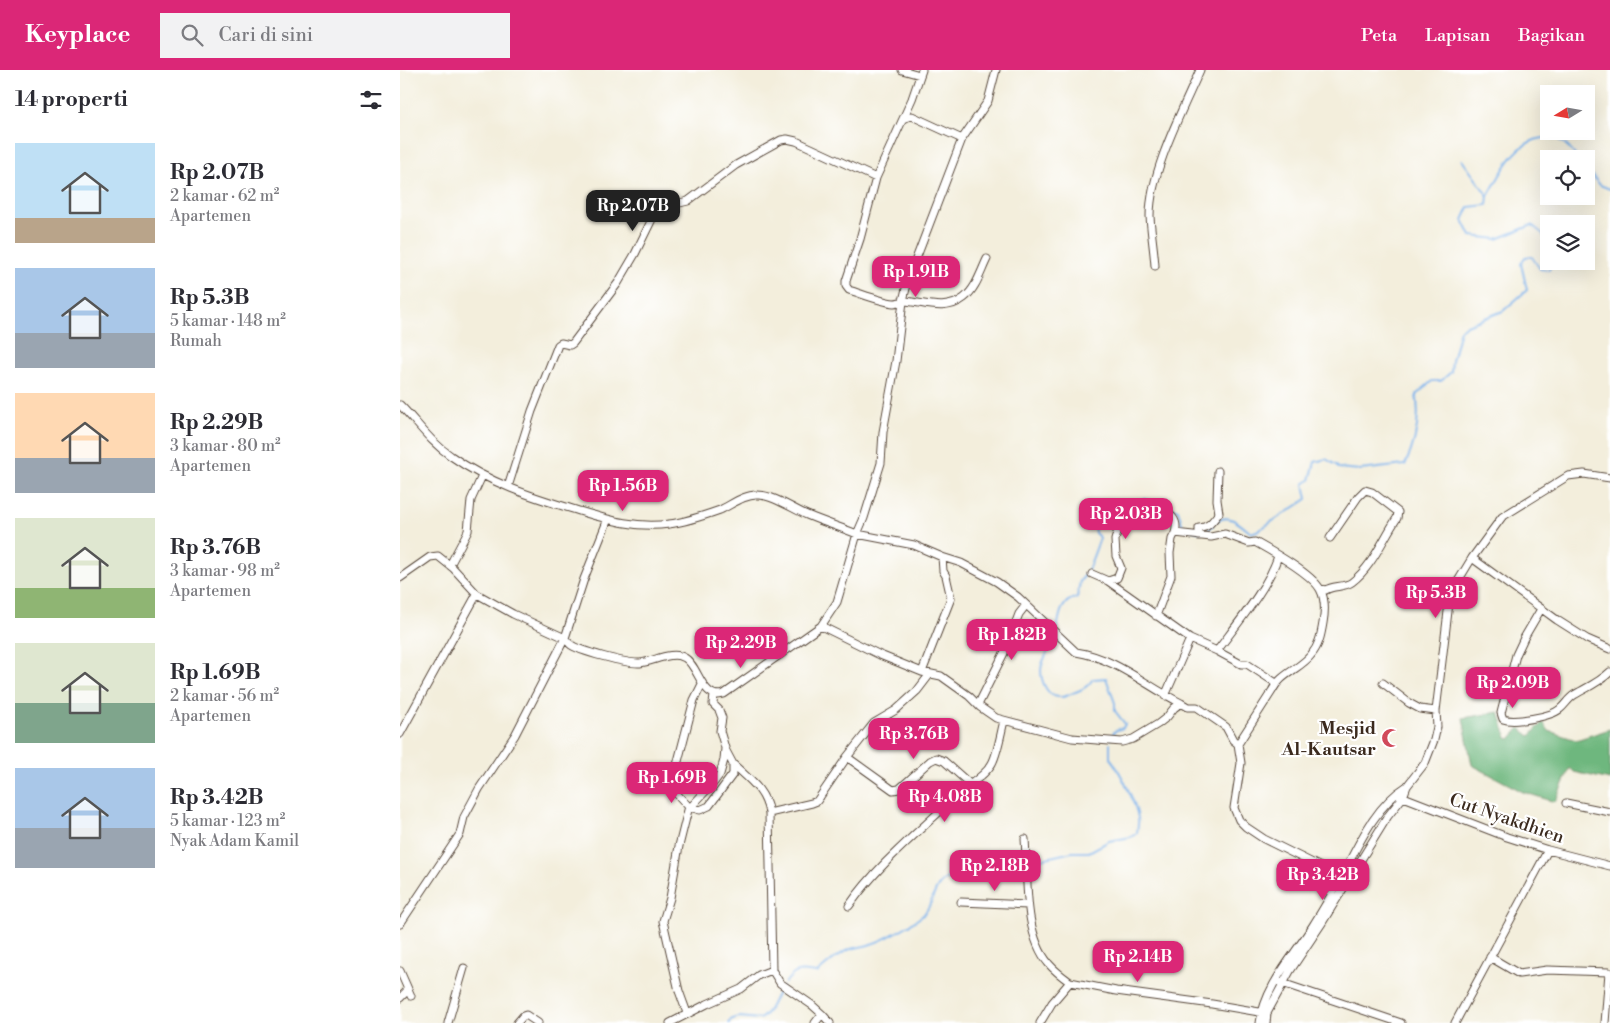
<!DOCTYPE html>
<html lang="id">
<head>
<meta charset="utf-8">
<style>
	:root { --surface:#fff; --page:#f2f2f3; --text:#2b2b33; --muted:#7c7c81; --accent:#db2777 }
	body { margin:0; font-family:"Libre Bodoni",serif; background:var(--page); color:var(--text); height:100vh; display:flex; flex-direction:column; font-size:19px; white-space:nowrap }
	* { box-sizing:border-box; margin:0 }
	p { font-size:16px; color:var(--muted) }
	.icon { flex:none; width:28px; height:28px; fill:none; stroke:currentColor; stroke-width:2; stroke-linecap:round; stroke-linejoin:round }
	.map { position:relative; flex:1; overflow:hidden }
	.side { display:flex; flex-direction:column; background:var(--surface); width:400px }
	.side>* { flex:none }
	.needle { width:32px; rotate:259deg }
	.buttons { position:absolute; left:1140px; top:15px; display:grid; gap:10px }
	.buttons a { display:grid; place-items:center; width:55px; height:55px; border-radius:0px; background:var(--surface); box-shadow:0 5px 20px #0002; font-size:25px }
	.price { position:absolute; translate:-50% -42px; padding:0 11px; border-radius:10px; background:var(--accent); color:#fff; font-size:16px; line-height:32px; filter:drop-shadow(0 1px 2px #0008) }
	.price::after { content:''; position:absolute; left:50%; top:30px; width:15px; height:11px; margin-left:-8px; background:inherit; clip-path:polygon(0 0,100% 0,50% 100%) }
	.price.active { background:#222; color:#fff }
	ul { padding:0; list-style:none }
	li { display:flex; align-items:center; gap:15px; height:125px; padding:0 15px }
	li span { display:grid; place-items:center; flex:none; width:140px; height:100px; border-radius:0px; color:#555 }
	li>.icon { margin-inline-start:auto }
	span .icon { width:60px; height:60px; fill:#fffc; stroke-width:1 }
	li b { font-size:21px }
	h2 { display:flex; justify-content:space-between; align-items:center; height:60px; padding:0 15px; font-size:21px }
	header { display:flex; align-items:center; gap:30px; box-sizing:border-box; height:70px; padding:0 25px; background:var(--accent); color:#fff }
	header strong { font-size:24px }
	nav { display:flex; gap:28px; margin-inline-start:auto; font-size:18px }
	.search { width:350px; height:45px; background:var(--page); display:flex; align-items:center; gap:12px; box-sizing:border-box; padding:0 18px; border-radius:0px; color:var(--muted); font-size:19px }
	main { display:flex; flex:1; min-height:0 }
	.map>svg:first-child { display:block }
	.forest { fill:#6eb77e; stroke:#54704e }
	.lines { fill:none; stroke-linecap:round; stroke-linejoin:round }
	.stream { stroke:#7db3eb; stroke-width:2 }
	.street-casing { stroke:#57473a; stroke-width:9 }
	.street { stroke:#fff; stroke-width:7 }
	.labels { text-anchor:middle; stroke-width:4.5; stroke-linejoin:round; paint-order:stroke }
	.poi-label { font-size:18px; font-weight:bold; fill:#3b2a1e; stroke:#fff; text-anchor:end }
	.street-label { font-size:18px; fill:#3b2a1e; stroke:#fff }
</style>
</head>
<body>
<header>
<strong>Keyplace</strong>
<div class="search"><svg class="icon" aria-label="search" viewBox="0 0 24 24"><circle cx="10" cy="10" r="6"/><path d="M15 15l6 6"/></svg>Cari di sini</div>
<nav><a>Peta</a><a>Lapisan</a><a>Bagikan</a></nav>
</header>
<main>
<section class="side">
<h2>14 properti<svg class="icon" aria-label="filters" viewBox="0 0 24 24"><path d="M4 7h16M4 17h16"/><circle cx="9" cy="7" r="2"/><circle cx="15" cy="17" r="2"/></svg></h2>
<ul>
<li><span style="background:linear-gradient(#bfe0f5 75%,#b9a48a 0)"><svg class="icon" aria-label="home" viewBox="0 0 24 24"><path d="M3 11l9-7 9 7M6 9v11h12V9"/></svg></span><div><b>Rp 2.07B</b><p>2 kamar · 62 m²</p><p>Apartemen</p></div></li>
<li><span style="background:linear-gradient(#a9c7e8 65%,#9aa5b1 0)"><svg class="icon" aria-label="home" viewBox="0 0 24 24"><path d="M3 11l9-7 9 7M6 9v11h12V9"/></svg></span><div><b>Rp 5.3B</b><p>5 kamar · 148 m²</p><p>Rumah</p></div></li>
<li><span style="background:linear-gradient(#ffd9b3 65%,#9aa5b1 0)"><svg class="icon" aria-label="home" viewBox="0 0 24 24"><path d="M3 11l9-7 9 7M6 9v11h12V9"/></svg></span><div><b>Rp 2.29B</b><p>3 kamar · 80 m²</p><p>Apartemen</p></div></li>
<li><span style="background:linear-gradient(#dfe7d0 70%,#8fb573 0)"><svg class="icon" aria-label="home" viewBox="0 0 24 24"><path d="M3 11l9-7 9 7M6 9v11h12V9"/></svg></span><div><b>Rp 3.76B</b><p>3 kamar · 98 m²</p><p>Apartemen</p></div></li>
<li><span style="background:linear-gradient(#dfe7d0 60%,#7fa58c 0)"><svg class="icon" aria-label="home" viewBox="0 0 24 24"><path d="M3 11l9-7 9 7M6 9v11h12V9"/></svg></span><div><b>Rp 1.69B</b><p>2 kamar · 56 m²</p><p>Apartemen</p></div></li>
<li><span style="background:linear-gradient(#a9c7e8 60%,#9aa5b1 0)"><svg class="icon" aria-label="home" viewBox="0 0 24 24"><path d="M3 11l9-7 9 7M6 9v11h12V9"/></svg></span><div><b>Rp 3.42B</b><p>5 kamar · 123 m²</p><p>Nyak Adam Kamil</p></div></li>
</ul>
</section>
<div class="map">
<svg width="1210" height="953" viewBox="0 0 1210 953">
	<rect width="100%" height="100%" fill="#fff"/>
	<filter id="ink" filterUnits="userSpaceOnUse"><feTurbulence type="fractalNoise" baseFrequency=".02" numOctaves="2"/><feDisplacementMap in="SourceGraphic" scale="10" xChannelSelector="R" yChannelSelector="G"/><feConvolveMatrix kernelMatrix="1 2 1 2 8 2 1 2 1" color-interpolation-filters="sRGB"/></filter>
	<filter id="wash" filterUnits="userSpaceOnUse"><feTurbulence type="fractalNoise" baseFrequency=".0096" numOctaves="4" result="noise"/><feDisplacementMap in="SourceGraphic" scale="20" xChannelSelector="R" yChannelSelector="G"/><feGaussianBlur stdDeviation="1.12" result="paint"/><feColorMatrix in="noise" values="0 0 0 0 0 0 0 0 0 0 0 0 0 0 0 0 0 1.4 0 .05"/><feComposite in="paint" operator="in"/></filter>
	<g filter="url(#wash)">
		<rect width="100%" height="100%" fill="#f3eedc"/>
		<path class="forest" d="M 1099,642 L 1107,668 L 1110,669 L 1120,658 L 1130,666 L 1143,652 L 1149,661 L 1176,670 L 1210,659 L 1210,710 L 1174,702 L 1170,698 L 1155,732 L 1123,722 L 1072,695 L 1063,648 Z"/>
		<g class="lines">
			<path class="stream" d="M 1062,90 L 1088,126 L 1087,135 L 1069,137 L 1063,150 L 1071,166 L 1097,169 L 1132,155 L 1143,164 L 1149,177
				M 1186,98 L 1200,115 L 1210,119
				M 1088,126 C 1101,104 1115,71 1143,68 C 1150,68 1156,67 1162,72 C 1169,76 1173,83 1178,89
				M 816,451 C 830,443 840,454 851,463 L 859,460 L 907,429 L 904,414 L 910,410 L 915,392 L 926,389 L 936,395 L 938,398 L 960,400 L 1005,395 C 1016,372 1021,350 1016,325 L 1032,311 L 1041,311 L 1051,302 L 1052,291 L 1060,260 L 1067,255 L 1103,241 L 1127,220 L 1121,194 L 1125,187 L 1132,187 L 1140,199 L 1149,200 L 1153,191
				M 657,560 C 659,547 661,530 676,528 L 678,525 L 680,511 L 687,503 L 700,468 L 695,463 C 693,452 698,444 704,435 L 743,429 L 761,433 L 778,440 L 783,457 C 794,461 805,466 813,455
				M 656,564 C 653,577 642,586 641,600 C 641,611 647,627 659,627 C 665,628 672,623 678,621 C 685,618 688,616 693,609 L 706,608 L 715,633 L 715,641 L 725,654 L 723,658 C 715,660 713,661 711,669
				M 628,790 L 642,789 L 672,782 L 689,782 L 709,771 L 731,767 L 737,763 C 737,759 739,753 738,748 C 736,733 719,699 710,688 L 710,674
				M 385,913 C 397,898 399,901 417,903 C 427,895 438,884 448,880 C 455,877 464,877 471,874 C 485,870 510,855 522,846 C 534,837 531,814 550,807 C 563,803 578,803 592,799 L 594,795 L 601,792 L 623,791
				M 329,953 L 330,950 L 339,947 L 360,949 C 373,940 372,929 382,917"/>
		</g>
	</g>
	<g filter="url(#ink)">
		<g class="lines">
			<g class="street-casing">
				<path id="street" d="M 502,0 L 520,5
					M 522,0 L 512,29 L 476,108 L 460,169 L 446,211 L 446,216 L 449,220 C 462,224 482,232 494,233 C 498,233 501,231 505,231 C 525,233 546,242 564,228 C 576,219 581,201 587,189
					M 504,48 L 512,46 L 562,69
					M 755,196 C 754,180 751,163 750,146 C 750,102 782,41 800,0
					M 0,335 C 17,352 30,372 51,386 C 89,413 132,427 176,440 C 206,449 236,459 269,454 C 286,452 303,446 320,440 C 331,435 345,424 358,425 C 373,425 393,439 407,445 C 423,452 440,457 457,464 L 464,448 L 481,393 L 483,362 L 496,291 L 503,231 L 508,210 L 562,69 L 588,31 L 596,0
					M 108,417 L 132,341 L 158,275 L 161,273 L 170,275 L 173,273 L 218,213 L 235,184 L 256,141 L 259,138 L 288,131 L 336,95 L 381,70 L 387,69 L 396,71 L 476,108
					M 799,466 L 799,458 C 809,458 813,450 819,443 L 817,430 L 818,401
					M 1072,488 L 1157,550 L 1187,569 L 1210,579
					M 50,495 L 68,461 L 71,430 L 82,406
					M 692,504 L 708,511 L 790,569 L 817,581 L 841,594 L 847,594 L 876,613
					M 0,508 L 30,487 L 38,486 L 53,498 L 77,524 L 113,544 L 165,568 C 166,570 168,572 170,574 C 178,581 228,594 240,593 C 253,592 272,580 285,588 C 299,596 302,631 324,624 L 421,556 L 480,585 L 522,602 L 541,606 L 569,626 L 580,637 L 596,648 L 672,668 L 722,672 L 733,669 L 758,654 L 767,647 L 774,638 L 781,633 L 788,637 L 797,637 L 826,657 L 833,670 L 838,674 L 841,693 L 834,738 L 839,750 L 846,757 L 864,769 L 941,807
					M 708,511 L 717,508 L 721,498 L 716,486 L 715,470 L 724,439 C 740,430 783,438 775,463
					M 920,519 L 926,520 C 933,515 944,518 952,512 C 972,497 983,469 997,448 L 998,442 L 972,422 L 965,420 L 958,427 L 930,468
					M 1141,539 L 1124,568 L 1116,585 L 1101,643 L 1103,649 C 1114,653 1151,647 1160,639 C 1165,635 1168,629 1174,625 C 1186,618 1200,612 1210,602
					M 756,546 L 771,506 L 770,483 L 772,469 L 775,463 L 811,467 L 825,464 L 849,473 L 855,472 C 871,481 911,503 920,519 C 926,530 925,542 923,553 C 921,565 919,576 911,585 C 900,599 880,604 872,621 L 838,674
					M 421,556 L 437,532 L 457,464 L 514,475 L 542,487 L 561,493 L 597,512 L 618,527 L 676,582 C 716,588 746,616 781,633
					M 817,581 C 837,554 869,516 878,486
					M 522,602 L 551,528 L 546,506 L 543,501 L 542,487
					M 983,613 L 1009,633 L 1020,639 L 1036,641
					M 302,614 L 294,630 L 276,699 L 273,718 L 275,722 L 289,737 L 300,740 L 309,736 L 333,704 L 333,694 L 325,679
					M 765,626 L 790,569
					M 578,635 L 604,583 L 619,544 L 626,535
					M 0,664 L 77,524
					M 447,687 L 493,720 L 499,719 L 530,691 L 536,688 L 544,691 L 570,714
					M 333,694 C 350,710 365,720 369,743 L 372,900
					M 1001,726 L 1107,767 L 1148,780 L 1210,796
					M 1166,733 L 1210,742
					M 369,743 L 412,733 L 417,731 L 447,687 L 474,653 L 496,640 L 517,621 L 530,604
					M 625,769 C 628,807 623,864 649,894 C 655,901 663,907 670,912
					M 561,832 L 628,835
					M 449,836 C 478,794 520,761 556,726 C 567,715 583,708 591,695 C 597,687 601,662 604,651
					M 0,854 L 60,764 L 64,747 L 79,719 L 115,665 L 165,568 L 184,509 L 208,449
					M 1090,887 L 1119,904 L 1147,900 L 1209,902 L 1205,953
					M 0,901 L 11,926
					M 879,912 L 1001,953
					M 0,928 L 8,920
					M 287,943 L 279,921 L 263,851 L 270,828 L 279,776 L 288,740 L 315,711 L 320,704 L 324,690 L 325,678 L 320,661 L 322,648 L 319,640 L 313,634 L 314,625
					M 48,953 L 64,898
					M 117,953 L 123,946 L 126,945 L 138,953
					M 270,953 L 307,934 L 341,919 L 359,905 L 372,900 L 380,913 L 412,935 L 422,944 L 430,953
					M 415,953 L 422,944
					M 640,953 L 652,933 L 670,912 L 716,921 L 812,934 L 865,943
					M 860,953 C 865,916 893,887 912,857 C 923,840 933,822 943,804 C 959,773 976,735 1007,716
					M 866,953 L 867,943 L 890,901 L 922,853 L 988,746 L 1003,727 L 1007,716 L 1025,693 L 1034,670 L 1037,657 L 1036,641 L 1049,533 L 1055,516 L 1072,488 L 1102,447 L 1168,406 L 1184,404 L 1210,408
					M 1055,953 L 1148,780"/>
			</g>
			<use href="#street" class="street"/>
		</g>
	</g>
	<defs>
		<g id="mosque-bare" transform="scale(1.5)"><path d="M3.5-4.9A6 6 0 1 0 3.5 4.9A5 5 0 1 1 3.5-4.9Z" fill="#d1495b" stroke="#fff" stroke-width="2.5" paint-order="stroke"/></g>
	</defs>
	<g fill-rule="evenodd">
		<use href="#mosque-bare" x="991" y="668"/>
	</g>
	<g class="labels">
		<g class="poi-label">
			<text x="976" y="664">Mesjid<tspan x="976" dy="21">Al-Kautsar</tspan></text>
		</g>
		<g class="street-label">
			<text transform="translate(1107 748) rotate(19)" y="6">Cut Nyakdhien</text>
		</g>
	</g>
</svg>
<div class="buttons">
<a><svg class="needle" viewBox="-14 -14 28 28"><path d="M0-13l5 13h-10z" fill="#e53935"/><path d="M0 13l5-13h-10z" fill="#7c7c81"/></svg></a>
<a><svg class="icon" aria-label="locate" viewBox="0 0 24 24"><circle cx="12" cy="12" r="6"/><path d="M12 2v4M12 18v4M2 12h4M18 12h4"/></svg></a>
<a><svg class="icon" aria-label="layers" viewBox="0 0 24 24"><path d="M12 4l9 5-9 5-9-5zM3 14l9 5 9-5"/></svg></a>
</div>
<b class="price active" style="left:233px;top:162px">Rp 2.07B</b>
<b class="price" style="left:516px;top:228px">Rp 1.91B</b>
<b class="price" style="left:223px;top:442px">Rp 1.56B</b>
<b class="price" style="left:726px;top:470px">Rp 2.03B</b>
<b class="price" style="left:1036px;top:549px">Rp 5.3B</b>
<b class="price" style="left:612px;top:591px">Rp 1.82B</b>
<b class="price" style="left:341px;top:599px">Rp 2.29B</b>
<b class="price" style="left:1113px;top:639px">Rp 2.09B</b>
<b class="price" style="left:514px;top:690px">Rp 3.76B</b>
<b class="price" style="left:272px;top:734px">Rp 1.69B</b>
<b class="price" style="left:545px;top:753px">Rp 4.08B</b>
<b class="price" style="left:595px;top:822px">Rp 2.18B</b>
<b class="price" style="left:923px;top:831px">Rp 3.42B</b>
<b class="price" style="left:738px;top:913px">Rp 2.14B</b>
</div>
</main>
</body>
</html>
